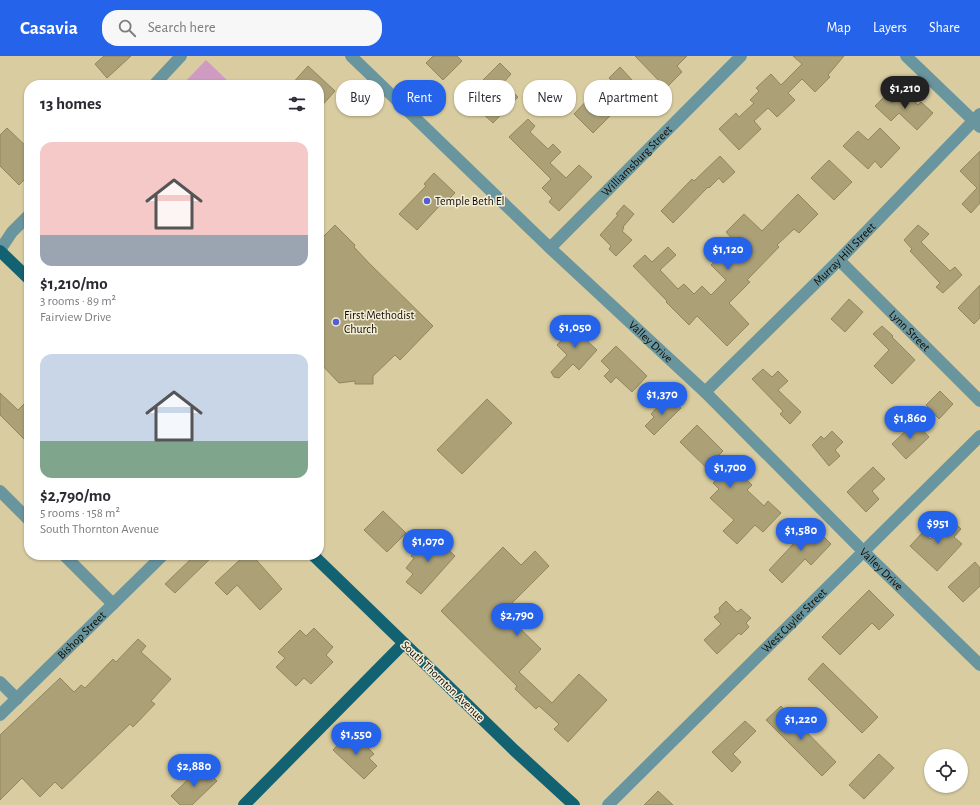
<!DOCTYPE html>
<html lang="en">
<head>
<meta charset="utf-8">
<style>
	:root { --surface:#fff; --page:#f7f7f7; --text:#2b2b33; --muted:#7c7c81; --accent:#2563eb }
	body { margin:0; font-family:"Alegreya Sans",sans-serif; background:var(--page); color:var(--text); height:100vh; display:flex; flex-direction:column; font-size:15px; white-space:nowrap }
	* { box-sizing:border-box; margin:0 }
	p { font-size:13px; color:var(--muted) }
	.icon { flex:none; width:22px; height:22px; fill:none; stroke:currentColor; stroke-width:2; stroke-linecap:round; stroke-linejoin:round }
	.map { position:relative; flex:1; overflow:hidden }
	.panel { position:absolute; left:24px; top:24px; width:300px; height:480px; display:flex; flex-direction:column; background:var(--surface); border-radius:16px; box-shadow:0 1px 3px #0004 }
	.panel>* { flex:none }
	.hud { position:absolute; left:336px; top:24px; width:380px; height:36px; display:flex; gap:8px }
	.tools { position:absolute; left:924px; top:693px; display:grid; gap:8px }
	.tools a { display:grid; place-items:center; width:44px; height:44px; border-radius:50%; background:var(--surface); box-shadow:0 1px 3px #0004; font-size:20px }
	.price { position:absolute; translate:-50% -34px; padding:0 9px; border-radius:14px; background:var(--accent); color:#fff; font-size:13px; line-height:26px; filter:drop-shadow(0 1px 2px #0008) }
	.price::after { content:''; position:absolute; left:50%; top:24px; width:12px; height:9px; margin-left:-6px; background:inherit; clip-path:polygon(0 0,100% 0,50% 100%) }
	.price.active { background:#222; color:#fff }
	ul { padding:0; list-style:none }
	li { display:grid; align-content:center; gap:8px; height:212px; padding:0 16px }
	li span { display:grid; place-items:center; height:124px; border-radius:12px; color:#555 }
	li>.icon { margin-inline-start:auto }
	span .icon { width:72px; height:72px; fill:#fffc; stroke-width:1 }
	li b { font-size:17px }
	h2 { display:flex; justify-content:space-between; align-items:center; height:48px; padding:0 16px; font-size:17px }
	.chip { padding:0 14px; border-radius:16px; background:var(--surface); box-shadow:0 1px 3px #0004; font-size:14px; line-height:36px }
	.chip.active { background:var(--accent); color:#fff }
	header { display:flex; align-items:center; gap:24px; box-sizing:border-box; height:56px; padding:0 20px; background:var(--accent); color:#fff }
	header strong { font-size:19px }
	nav { display:flex; gap:22px; margin-inline-start:auto; font-size:14px }
	.search { width:280px; height:36px; background:var(--page); display:flex; align-items:center; gap:10px; box-sizing:border-box; padding:0 14px; border-radius:16px; color:var(--muted); font-size:15px }
	.map>svg:first-child { display:block }
	.green { fill:#cf9bc3 }
	.building { fill:#aba076; stroke:#91865c }
	.lines { fill:none; stroke-linecap:round; stroke-linejoin:round }
	.minor { stroke:#69959f; stroke-width:12 }
	.major { stroke:#136272; stroke-width:12 }
	.poi-dot { fill:#535dd4; stroke:#f3edd7; stroke-width:1.5 }
	.labels { text-anchor:middle; stroke-width:3; stroke-linejoin:round; paint-order:stroke }
	.street-label { font-size:12px; fill:#100b00; stroke:#f3edd7 }
	.poi-label { font-size:12px; fill:#100b00; stroke:#f3edd7; text-anchor:start }
</style>
</head>
<body>
<header>
<strong>Casavia</strong>
<div class="search"><svg class="icon" aria-label="search" viewBox="0 0 24 24"><circle cx="10" cy="10" r="6"/><path d="M15 15l6 6"/></svg>Search here</div>
<nav><a>Map</a><a>Layers</a><a>Share</a></nav>
</header>
<div class="map">
<svg width="980" height="749" viewBox="0 0 980 749">
	<rect width="100%" height="100%" fill="#d8cca0"/>
	<path class="green" d="M 206,4 L 232,29 L 182,29 Z"/>
	<path class="building" d="M 104,0 L 131,0 L 107,22 L 95,8 Z
		M 433,0 L 457,0 L 462,5 L 443,24 L 426,7 Z
		M 635,0 L 687,0 L 677,10 L 682,16 L 666,32 Z
		M 793,0 L 844,0 L 828,19 L 830,21 L 815,36 L 802,23 L 788,37 L 795,44 L 777,61 L 768,52 L 754,65 L 761,73 L 739,94 L 719,73 L 736,57 L 739,61 L 754,47 L 750,44 L 759,35 L 756,32 L 771,18 L 781,29 L 802,8 Z
		M 500,7 L 511,18 L 503,27 L 518,41 L 493,67 L 469,45 L 477,37 L 473,34 Z
		M 308,10 L 335,35 L 319,53 L 319,29 L 291,29 Z
		M 620,11 L 645,38 L 630,53 L 621,43 L 625,39 L 609,22 Z
		M 903,35 L 918,49 L 921,46 L 933,57 L 917,74 L 899,57 L 891,65 L 875,50 L 885,40 L 892,47 Z
		M 590,41 L 610,60 L 593,77 L 574,58 Z
		M 528,63 L 535,70 L 530,76 L 548,93 L 553,88 L 561,96 L 550,107 L 566,122 L 579,109 L 592,121 L 559,155 L 549,146 L 552,142 L 542,132 L 551,123 L 509,81 Z
		M 7,72 L 29,93 L 29,119 L 19,129 L 0,110 L 0,79 Z
		M 880,72 L 900,92 L 881,112 L 875,105 L 868,113 L 843,90 L 858,75 L 868,84 Z
		M 980,95 L 980,147 L 971,157 L 962,148 L 977,132 L 960,115 Z
		M 720,100 L 735,116 L 723,127 L 719,122 L 709,132 L 708,131 L 673,167 L 661,155 L 692,123 L 694,125 Z
		M 829,104 L 852,126 L 834,144 L 811,122 Z
		M 434,117 L 455,137 L 446,146 L 444,145 L 417,174 L 399,158 L 426,130 L 424,128 Z
		M 798,138 L 818,158 L 799,177 L 794,173 L 777,189 L 779,191 L 747,224 L 750,226 L 729,247 L 749,268 L 727,290 L 697,260 L 689,269 L 666,246 L 667,245 L 633,210 L 645,199 L 652,206 L 668,191 L 676,199 L 660,214 L 678,233 L 684,228 L 694,238 L 702,230 L 711,239 L 726,224 L 711,209 L 735,186 L 726,176 L 744,158 L 762,175 Z
		M 624,149 L 634,158 L 623,171 L 624,172 L 622,175 L 632,184 L 616,200 L 609,193 L 611,190 L 600,179 L 618,159 L 616,158 Z
		M 335,169 L 355,189 L 354,191 L 369,207 L 433,270 L 400,304 L 395,299 L 373,320 L 373,328 L 355,328 L 355,325 L 339,327 L 319,306 L 319,185 Z
		M 918,169 L 929,178 L 921,186 L 950,215 L 955,211 L 962,219 L 943,237 L 936,231 L 940,227 L 910,195 L 912,193 L 904,184 Z
		M 980,229 L 980,262 L 974,268 L 958,252 Z
		M 849,243 L 863,256 L 845,276 L 831,263 Z
		M 582,263 L 593,274 L 585,283 L 597,294 L 579,314 L 573,308 L 559,322 L 554,321 L 551,316 L 567,299 L 557,289 Z
		M 882,270 L 893,280 L 892,281 L 915,304 L 892,328 L 874,310 L 889,294 L 873,278 Z
		M 616,290 L 647,320 L 632,336 L 616,321 L 611,327 L 604,320 L 610,314 L 601,305 Z
		M 763,313 L 772,321 L 778,315 L 788,325 L 778,334 L 801,356 L 790,368 L 780,358 L 783,355 L 752,323 Z
		M 940,335 L 953,348 L 939,363 L 926,349 Z
		M 0,337 L 18,354 L 29,343 L 29,388 L 0,359 Z
		M 487,343 L 512,367 L 462,418 L 437,394 Z
		M 664,344 L 669,349 L 673,344 L 681,352 L 654,379 L 645,370 L 654,361 L 651,358 Z
		M 915,366 L 929,381 L 906,403 L 892,388 Z
		M 697,369 L 723,395 L 719,399 L 752,429 L 747,434 L 764,450 L 768,445 L 781,457 L 763,476 L 755,469 L 737,488 L 723,475 L 734,464 L 710,442 L 719,433 L 713,427 L 718,423 L 680,386 Z
		M 832,375 L 843,386 L 835,394 L 840,400 L 829,410 L 812,389 L 821,380 L 824,383 Z
		M 873,411 L 885,423 L 872,435 L 879,443 L 866,456 L 847,436 Z
		M 383,455 L 406,477 L 387,496 L 364,474 Z
		M 949,462 L 961,473 L 954,481 L 962,488 L 937,515 L 910,490 L 923,476 L 930,483 Z
		M 803,467 L 809,474 L 813,470 L 831,488 L 811,509 L 805,503 L 782,527 L 769,514 L 797,484 L 792,479 Z
		M 429,479 L 432,479 L 455,500 L 421,538 L 406,526 L 413,518 L 406,512 L 414,502 L 411,500 Z
		M 503,491 L 521,509 L 535,495 L 549,510 L 503,556 L 541,593 L 519,616 L 552,647 L 579,618 L 607,644 L 568,686 L 554,673 L 559,668 L 539,650 L 536,653 L 515,633 L 517,630 L 441,555 Z
		M 195,499 L 214,499 L 175,537 L 165,528 Z
		M 245,499 L 252,499 L 282,533 L 260,554 L 237,529 L 227,539 L 215,527 Z
		M 975,506 L 980,512 L 980,530 L 963,546 L 948,531 Z
		M 869,534 L 894,559 L 879,574 L 872,567 L 840,599 L 822,581 Z
		M 726,545 L 737,556 L 741,553 L 751,562 L 746,567 L 749,571 L 741,579 L 739,577 L 717,598 L 704,584 L 721,568 L 714,561 L 720,556 L 719,552 Z
		M 314,572 L 333,591 L 326,599 L 333,606 L 311,628 L 304,622 L 296,630 L 276,611 L 285,602 L 278,596 L 300,574 L 306,580 Z
		M 138,583 L 146,590 L 141,596 L 171,623 L 151,645 L 155,648 L 133,671 L 130,668 L 62,733 L 55,726 L 40,741 L 22,722 L 0,744 L 0,679 L 60,622 L 74,636 L 81,629 L 85,632 L 113,603 L 116,606 Z
		M 823,607 L 878,661 L 862,677 L 808,623 Z
		M 781,650 L 836,706 L 822,720 L 766,664 Z
		M 745,665 L 756,675 L 733,698 L 741,706 L 732,716 L 712,696 Z
		M 346,680 L 352,686 L 357,681 L 374,698 L 369,702 L 377,710 L 364,723 L 333,694 Z
		M 879,698 L 894,712 L 864,743 L 849,729 Z
		M 202,710 L 217,725 L 192,749 L 180,749 L 171,740 Z
		M 658,735 L 673,749 L 644,749 Z"/>
	<g class="lines">
		<g class="minor">
			<path id="s1" d="M 351,0 L 550,192 L 705,336 L 864,496 L 980,609"/>
			<path d="M 906,0 L 980,71"/>
			<path d="M 154,29 L 181,0"/>
			<path id="s2" d="M 550,192 L 741,0"/>
			<path d="M 0,194 L 12,176 L 29,159"/>
			<path id="s3" d="M 839,204 L 980,345"/>
			<path id="s4" d="M 705,336 L 839,204 L 980,58"/>
			<path d="M 0,435 L 29,464"/>
			<path d="M 64,499 L 113,548"/>
			<path d="M 0,626 L 17,643"/>
			<path id="s5" d="M 0,659 L 163,499"/>
			<path id="s6" d="M 608,749 L 980,380"/>
		</g>
		<path class="major" d="M 0,195 L 29,223
			M 313,499 L 514,694 L 574,749
			M 244,749 L 404,587"/>
	</g>
	<g class="poi-dot">
		<circle cx="427" cy="145" r="4"/>
		<circle cx="336" cy="266" r="4"/>
	</g>
	<g class="labels">
		<g class="street-label">
			<text dy="4" stroke="none"><textPath href="#s2" startOffset="123">Williamsburg Street</textPath></text>
			<text dy="4" stroke="none"><textPath href="#s4" startOffset="196">Murray Hill Street</textPath></text>
			<text dy="4" stroke="none"><textPath href="#s3" startOffset="100">Lynn Street</textPath></text>
			<text dy="4" stroke="none"><textPath href="#s1" startOffset="414">Valley Drive</textPath></text>
			<text dy="4" stroke="none"><textPath href="#s1" startOffset="738">Valley Drive</textPath></text>
			<text dy="4" stroke="none"><textPath href="#s6" startOffset="262">West Cuyler Street</textPath></text>
			<text dy="4" stroke="none"><textPath href="#s5" startOffset="114">Bishop Street</textPath></text>
			<text transform="translate(443 625) rotate(44)" y="4">South Thornton Avenue</text>
		</g>
		<g class="poi-label">
			<text x="435" y="149">Temple Beth El</text>
			<text x="344" y="263">First Methodist<tspan x="344" dy="14">Church</tspan></text>
		</g>
	</g>
</svg>
<div class="tools">
<a><svg class="icon" aria-label="locate" viewBox="0 0 24 24"><circle cx="12" cy="12" r="6"/><path d="M12 2v4M12 18v4M2 12h4M18 12h4"/></svg></a>
</div>
<b class="price active" style="left:905px;top:54px">$1,210</b>
<b class="price" style="left:728px;top:215px">$1,120</b>
<b class="price" style="left:575px;top:293px">$1,050</b>
<b class="price" style="left:662px;top:360px">$1,370</b>
<b class="price" style="left:910px;top:384px">$1,860</b>
<b class="price" style="left:730px;top:433px">$1,700</b>
<b class="price" style="left:938px;top:489px">$951</b>
<b class="price" style="left:801px;top:496px">$1,580</b>
<b class="price" style="left:428px;top:507px">$1,070</b>
<b class="price" style="left:517px;top:581px">$2,790</b>
<b class="price" style="left:801px;top:685px">$1,220</b>
<b class="price" style="left:356px;top:700px">$1,550</b>
<b class="price" style="left:194px;top:732px">$2,880</b>
<div class="hud">
<a class="chip">Buy</a>
<a class="chip active">Rent</a>
<a class="chip">Filters</a>
<a class="chip">New</a>
<a class="chip">Apartment</a>
</div>
<section class="panel">
<h2>13 homes<svg class="icon" aria-label="filters" viewBox="0 0 24 24"><path d="M4 7h16M4 17h16"/><circle cx="9" cy="7" r="2"/><circle cx="15" cy="17" r="2"/></svg></h2>
<ul>
<li><span style="background:linear-gradient(#f6c9c9 75%,#9aa5b1 0)"><svg class="icon" aria-label="home" viewBox="0 0 24 24"><path d="M3 11l9-7 9 7M6 9v11h12V9"/></svg></span><div><b>$1,210/mo</b><p>3 rooms · 89 m²</p><p>Fairview Drive</p></div></li>
<li><span style="background:linear-gradient(#c9d6e8 70%,#7fa58c 0)"><svg class="icon" aria-label="home" viewBox="0 0 24 24"><path d="M3 11l9-7 9 7M6 9v11h12V9"/></svg></span><div><b>$2,790/mo</b><p>5 rooms · 158 m²</p><p>South Thornton Avenue</p></div></li>
</ul>
</section>
</div>
</body>
</html>
